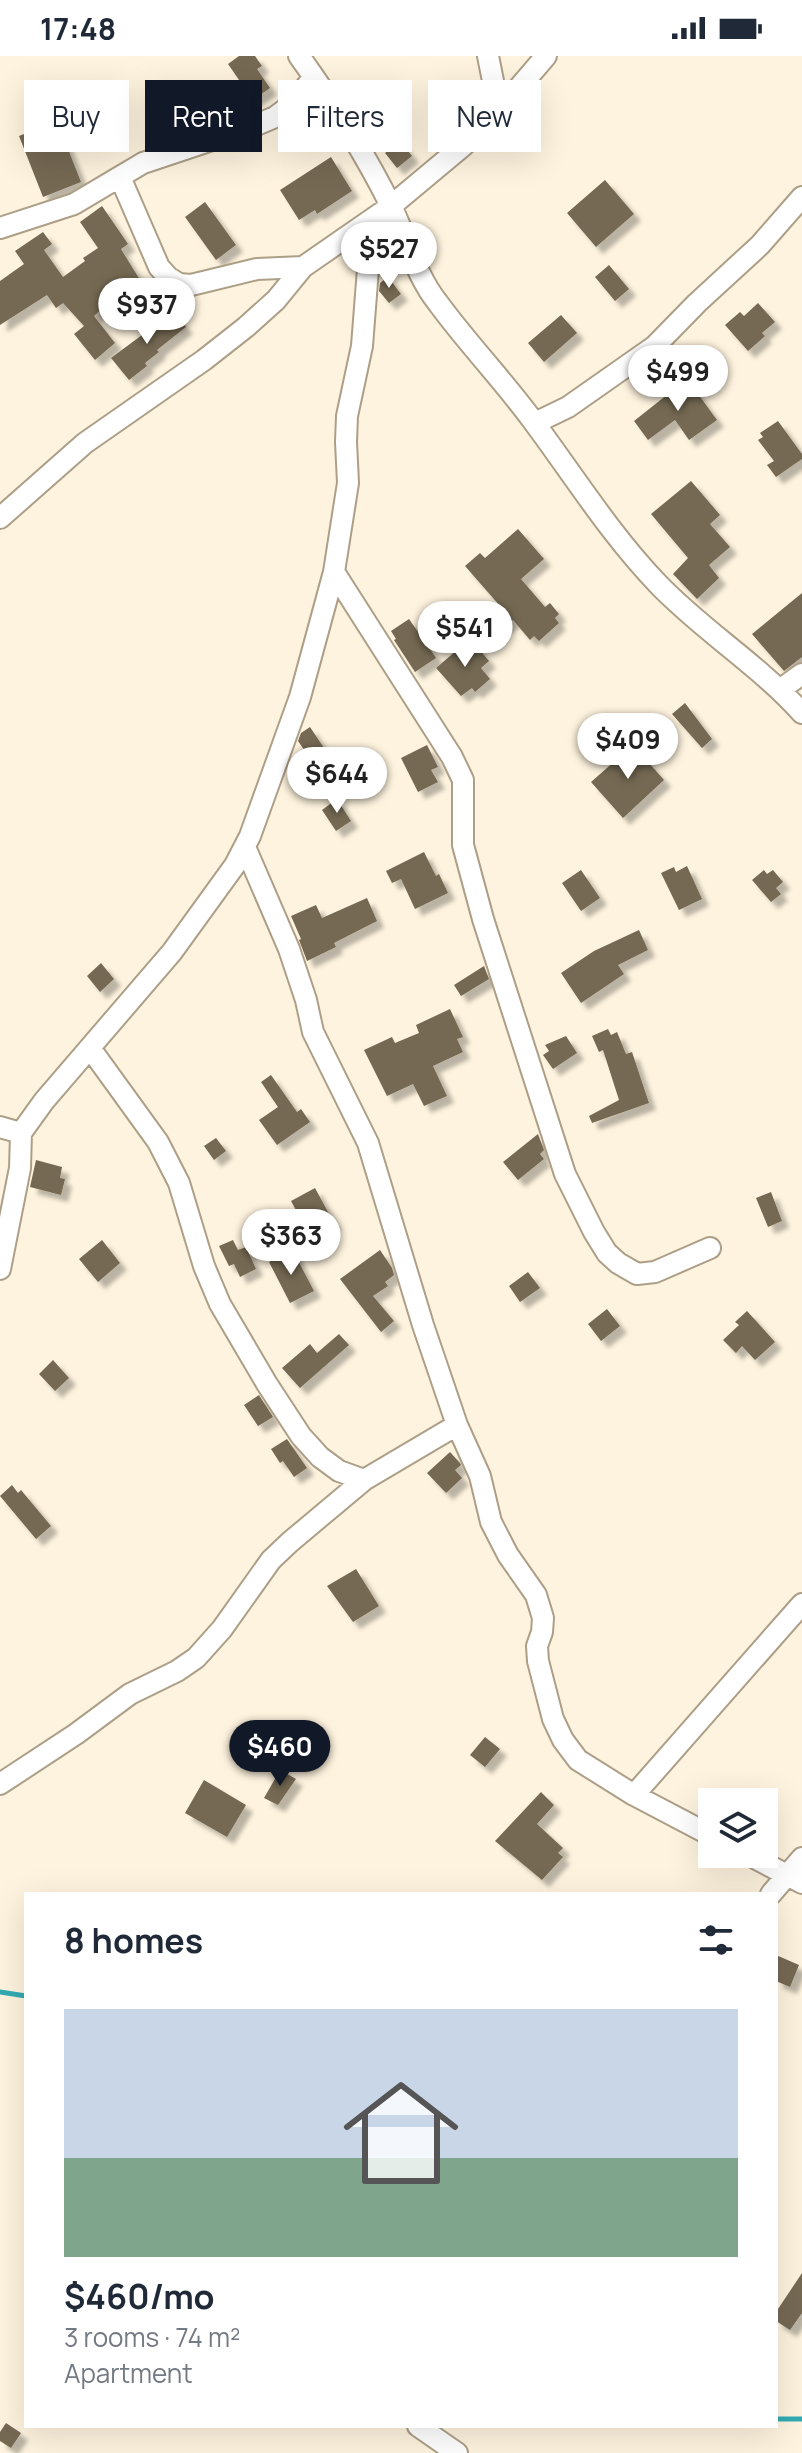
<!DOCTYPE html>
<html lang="en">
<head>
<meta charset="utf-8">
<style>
	:root { --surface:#fff; --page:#f2f2f3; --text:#1f2937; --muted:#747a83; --line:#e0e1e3; --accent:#111827 }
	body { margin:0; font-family:Manrope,sans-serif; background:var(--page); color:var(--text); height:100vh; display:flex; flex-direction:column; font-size:30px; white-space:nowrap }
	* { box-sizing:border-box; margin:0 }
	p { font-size:26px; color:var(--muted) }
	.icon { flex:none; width:44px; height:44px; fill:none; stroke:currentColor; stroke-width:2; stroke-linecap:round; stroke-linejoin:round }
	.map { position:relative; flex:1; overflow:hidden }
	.side { position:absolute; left:24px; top:1836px; width:754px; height:536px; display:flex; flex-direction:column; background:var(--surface); border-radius:0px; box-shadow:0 8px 32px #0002 }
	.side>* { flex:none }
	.top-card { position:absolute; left:24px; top:24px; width:754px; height:72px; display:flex; gap:16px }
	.controls { position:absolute; left:698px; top:1732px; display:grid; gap:16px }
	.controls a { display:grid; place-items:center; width:80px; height:80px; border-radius:0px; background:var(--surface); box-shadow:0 8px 32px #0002; font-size:40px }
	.price { position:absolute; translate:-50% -68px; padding:0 18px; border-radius:28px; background:#fff; color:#222; font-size:26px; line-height:52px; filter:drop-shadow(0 2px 4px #0008) }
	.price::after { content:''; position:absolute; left:50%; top:48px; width:24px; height:18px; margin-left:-12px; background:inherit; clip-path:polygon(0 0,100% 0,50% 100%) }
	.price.on { background:var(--accent); color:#fff }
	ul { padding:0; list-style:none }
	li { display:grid; align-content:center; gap:16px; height:424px; padding:0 40px }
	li+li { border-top:2px solid var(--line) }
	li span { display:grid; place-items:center; height:248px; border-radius:0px; color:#555 }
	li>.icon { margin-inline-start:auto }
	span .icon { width:144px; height:144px; fill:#fffc; stroke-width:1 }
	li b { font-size:34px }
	h2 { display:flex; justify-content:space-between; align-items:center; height:96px; padding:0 40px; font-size:34px }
	.chip { padding:0 28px; border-radius:0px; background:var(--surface); box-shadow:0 8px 32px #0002; font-size:28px; line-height:72px }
	.chip.on { background:var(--accent); color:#fff }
	.status { display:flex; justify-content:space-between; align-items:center; height:56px; padding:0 40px; background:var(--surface); direction:ltr }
	.status svg { height:22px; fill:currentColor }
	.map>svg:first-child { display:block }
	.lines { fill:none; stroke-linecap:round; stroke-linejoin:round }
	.stream { stroke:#32abb3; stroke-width:5 }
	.building { fill:#756952; filter:url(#shadow) }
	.minor-casing { stroke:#ad9f87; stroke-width:24 }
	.minor { stroke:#fff; stroke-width:20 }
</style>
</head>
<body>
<div class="status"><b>17:48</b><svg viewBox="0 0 49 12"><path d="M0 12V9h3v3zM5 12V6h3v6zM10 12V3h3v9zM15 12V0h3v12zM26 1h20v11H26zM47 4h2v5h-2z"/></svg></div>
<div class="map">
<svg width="802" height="2397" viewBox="0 0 802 2397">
	<defs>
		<filter id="shadow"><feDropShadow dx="7" dy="7" stdDeviation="2" flood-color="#0004"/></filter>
	</defs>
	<rect width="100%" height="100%" fill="#fef3de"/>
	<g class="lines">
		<path class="stream" d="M 0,1936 L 26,1940
			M 776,2363 L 802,2363"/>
	</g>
	<path class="building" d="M 239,0 L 255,0 L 262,10 L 257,13 L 270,32 L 253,44 L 228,8 Z
		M 57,65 L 81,126 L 43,141 L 19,80 Z
		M 400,85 L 412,100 L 397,112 L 385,97 Z
		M 331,101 L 352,135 L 317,158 L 315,154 L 299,164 L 280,134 Z
		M 605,124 L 634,158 L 596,191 L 567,157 Z
		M 205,146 L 236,189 L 216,204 L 185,161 Z
		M 102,150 L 128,188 L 121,193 L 140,224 L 136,226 L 138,230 L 121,241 L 119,237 L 94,260 L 115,287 L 95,304 L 74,278 L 84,270 L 63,247 L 56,252 L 47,239 L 0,269 L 0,225 L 24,208 L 15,195 L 43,176 L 52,188 L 44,194 L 63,221 L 85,205 L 83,202 L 98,192 L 80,166 Z
		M 609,209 L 629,233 L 615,245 L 595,221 Z
		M 388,221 L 401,238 L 389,247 L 379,235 L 380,227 Z
		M 758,247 L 775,266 L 762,277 L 765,280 L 748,295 L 725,269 L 740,256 L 744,260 Z
		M 173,256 L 186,271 L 157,294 L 159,296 L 145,307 L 147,310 L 129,324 L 111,302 Z
		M 561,259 L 577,277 L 544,306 L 528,287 Z
		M 687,323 L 717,364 L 689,384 L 675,364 L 648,384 L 634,365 Z
		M 778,365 L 802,398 L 802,403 L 776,421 L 767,409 L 774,405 L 758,384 L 763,381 L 760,377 Z
		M 691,425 L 720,459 L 710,468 L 730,491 L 709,509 L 719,522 L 697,543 L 673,518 L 688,502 L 651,458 Z
		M 518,473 L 544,503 L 521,523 L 545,551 L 550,547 L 559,558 L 555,562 L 559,567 L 539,585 L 534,580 L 530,584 L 513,564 L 504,571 L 492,557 L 500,550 L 465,510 L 480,497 L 485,502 Z
		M 802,537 L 802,601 L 784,615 L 752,578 Z
		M 409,563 L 436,602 L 415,616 L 394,584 L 396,583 L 391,575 Z
		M 470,583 L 489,605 L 481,612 L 490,623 L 475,636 L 472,632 L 461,640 L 436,612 Z
		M 685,647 L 712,683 L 702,692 L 672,658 Z
		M 310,671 L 334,707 L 320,717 L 298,685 L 301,677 Z
		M 427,689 L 438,711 L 431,714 L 438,726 L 418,736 L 401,702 Z
		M 633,689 L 664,724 L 623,762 L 591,726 Z
		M 337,743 L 351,765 L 336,775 L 322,754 Z
		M 424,796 L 436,820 L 439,818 L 448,837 L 415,853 L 401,823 L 392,827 L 386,815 Z
		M 687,810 L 702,843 L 679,854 L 661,817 L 674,811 L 676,816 Z
		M 581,814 L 600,842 L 581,855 L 562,827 Z
		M 764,814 L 767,818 L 773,814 L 783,826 L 776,832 L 781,838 L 771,846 L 752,824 Z
		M 367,842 L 377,865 L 334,887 L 336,891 L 307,905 L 299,884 L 301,883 L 291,860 L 316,849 L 322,862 Z
		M 639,874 L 648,894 L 618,909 L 624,918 L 581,947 L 561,917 L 594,895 Z
		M 101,907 L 114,923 L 100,936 L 87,920 Z
		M 484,910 L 489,923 L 461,940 L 454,929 Z
		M 450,953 L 463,981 L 457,983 L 463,996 L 433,1010 L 447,1040 L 424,1050 L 413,1028 L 387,1040 L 364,994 L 392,981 L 395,987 L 419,977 L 416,969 Z
		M 608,973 L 611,979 L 617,976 L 626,998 L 632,996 L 649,1047 L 592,1067 L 589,1060 L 619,1044 L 603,994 L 599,996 L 592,980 Z
		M 566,980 L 577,997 L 553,1013 L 543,999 L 549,995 L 545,989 Z
		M 271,1019 L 297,1056 L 301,1053 L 310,1066 L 277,1089 L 259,1064 L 278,1051 L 261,1026 Z
		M 538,1078 L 544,1094 L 540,1098 L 544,1103 L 518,1124 L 503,1106 Z
		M 216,1082 L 226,1095 L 214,1104 L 204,1090 Z
		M 36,1104 L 62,1111 L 60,1122 L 65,1123 L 61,1139 L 30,1131 Z
		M 315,1132 L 334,1167 L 310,1180 L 291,1145 Z
		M 771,1136 L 782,1165 L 768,1171 L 756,1142 Z
		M 102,1184 L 120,1207 L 98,1226 L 79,1203 Z
		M 233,1184 L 238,1194 L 246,1191 L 256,1213 L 240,1221 L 234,1208 L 229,1210 L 219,1190 Z
		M 380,1194 L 392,1212 L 394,1219 L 385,1226 L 388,1230 L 373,1240 L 394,1265 L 381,1276 L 340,1223 Z
		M 293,1195 L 314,1235 L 290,1247 L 269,1206 Z
		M 528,1216 L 540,1232 L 520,1246 L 509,1230 Z
		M 607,1253 L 620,1270 L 601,1285 L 588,1268 Z
		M 747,1255 L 775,1286 L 755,1304 L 742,1290 L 736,1297 L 723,1284 L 739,1269 L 735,1266 Z
		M 339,1278 L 349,1289 L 300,1332 L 282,1312 L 310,1288 L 317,1297 Z
		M 53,1304 L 69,1322 L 55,1335 L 39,1318 Z
		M 259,1339 L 273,1361 L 258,1370 L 244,1349 Z
		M 287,1383 L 307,1412 L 294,1421 L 283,1405 L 280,1407 L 271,1393 Z
		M 450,1396 L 460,1407 L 461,1409 L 455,1414 L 462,1422 L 446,1437 L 427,1417 Z
		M 12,1429 L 18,1437 L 21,1434 L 51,1470 L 36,1483 L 0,1440 Z
		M 356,1513 L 379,1550 L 353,1566 L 327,1530 Z
		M 485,1681 L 500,1693 L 485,1711 L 470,1699 Z
		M 280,1714 L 296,1723 L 278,1749 L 264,1742 Z
		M 204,1724 L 246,1749 L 227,1781 L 185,1757 Z
		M 541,1736 L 554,1749 L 537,1768 L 563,1792 L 558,1797 L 563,1801 L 542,1824 L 495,1785 Z
		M 776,1899 L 799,1909 L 790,1931 L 776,1925 Z
		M 802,2217 L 802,2257 L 790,2274 L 776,2265 L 776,2256 Z
		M 6,2367 L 21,2377 L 11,2392 L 0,2385 L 0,2376 Z"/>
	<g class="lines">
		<g class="minor-casing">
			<path id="minor" d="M 299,0 C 333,47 365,98 391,150 C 407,182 415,218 438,247 C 468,288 503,324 533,365 C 574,420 610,478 658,528 C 703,575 759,609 802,657
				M 488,0 L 499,55
				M 120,121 L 159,211 L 168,221 L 179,228 L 191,229 L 257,213 L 303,211
				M 0,172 L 74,148 L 143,107 L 254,70 L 275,61 L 291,49 L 314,21
				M 535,367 L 568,351 L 655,290 L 697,247 L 760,189 L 802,141
				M 0,462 L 85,387 L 204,304 L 246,271 L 276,244 L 303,211 L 391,150 L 464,89 L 499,55 L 546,0
				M 334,516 L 452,701 L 463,724 L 463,789 L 483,863 L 565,1118 L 594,1176 L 607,1197 L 618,1207 L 637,1218 L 655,1216 L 710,1192
				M 781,633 L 802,618
				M 245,791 L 289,893 L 306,944 L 313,976 L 368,1087 L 423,1269 L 457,1369 L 480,1420 L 491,1466 L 508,1499 L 536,1539 L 543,1562 L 542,1576 L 537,1590 L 538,1605 L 553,1663 L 563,1684 L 578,1704 L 634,1739 L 712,1780
				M 90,992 L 158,1086 L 179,1127 L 204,1210 L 220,1248 L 267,1328 L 301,1380 L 320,1401 L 339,1415 L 364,1424
				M 0,1071 L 21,1077 L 44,1045 L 172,896 L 235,809 L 250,780 L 300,641 L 334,516 L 348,427 L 346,386 L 347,360 L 362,290 L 368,213 L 391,150
				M 0,1213 L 20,1112 L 21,1077
				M 0,1728 L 76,1678 L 130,1638 L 177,1615 L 196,1602 L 222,1573 L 271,1504 L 290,1486 L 364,1424 L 457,1369
				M 634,1739 L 802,1548
				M 747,1798 L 802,1827
				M 771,1838 L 802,1802
				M 418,2370 L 457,2397"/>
		</g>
		<use href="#minor" class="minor"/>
	</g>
</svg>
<div class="controls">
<a><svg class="icon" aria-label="layers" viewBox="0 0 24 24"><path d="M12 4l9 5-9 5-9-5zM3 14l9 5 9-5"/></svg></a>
</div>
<b class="price" style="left:389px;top:234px">$527</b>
<b class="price" style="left:147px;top:290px">$937</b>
<b class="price" style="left:678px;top:357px">$499</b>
<b class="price" style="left:465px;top:613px">$541</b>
<b class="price" style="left:628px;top:725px">$409</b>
<b class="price" style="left:337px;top:759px">$644</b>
<b class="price" style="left:291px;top:1221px">$363</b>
<b class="price on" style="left:280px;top:1732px">$460</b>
<div class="top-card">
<a class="chip">Buy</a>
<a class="chip on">Rent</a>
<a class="chip">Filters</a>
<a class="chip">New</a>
</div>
<section class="side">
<h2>8 homes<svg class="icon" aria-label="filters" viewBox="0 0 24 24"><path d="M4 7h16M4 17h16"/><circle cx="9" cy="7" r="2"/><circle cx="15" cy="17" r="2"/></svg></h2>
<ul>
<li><span style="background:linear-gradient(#c9d6e8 60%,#7fa58c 0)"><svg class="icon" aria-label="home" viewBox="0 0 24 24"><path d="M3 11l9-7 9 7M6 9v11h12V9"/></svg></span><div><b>$460/mo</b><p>3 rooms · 74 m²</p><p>Apartment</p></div></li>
</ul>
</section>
</div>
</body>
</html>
